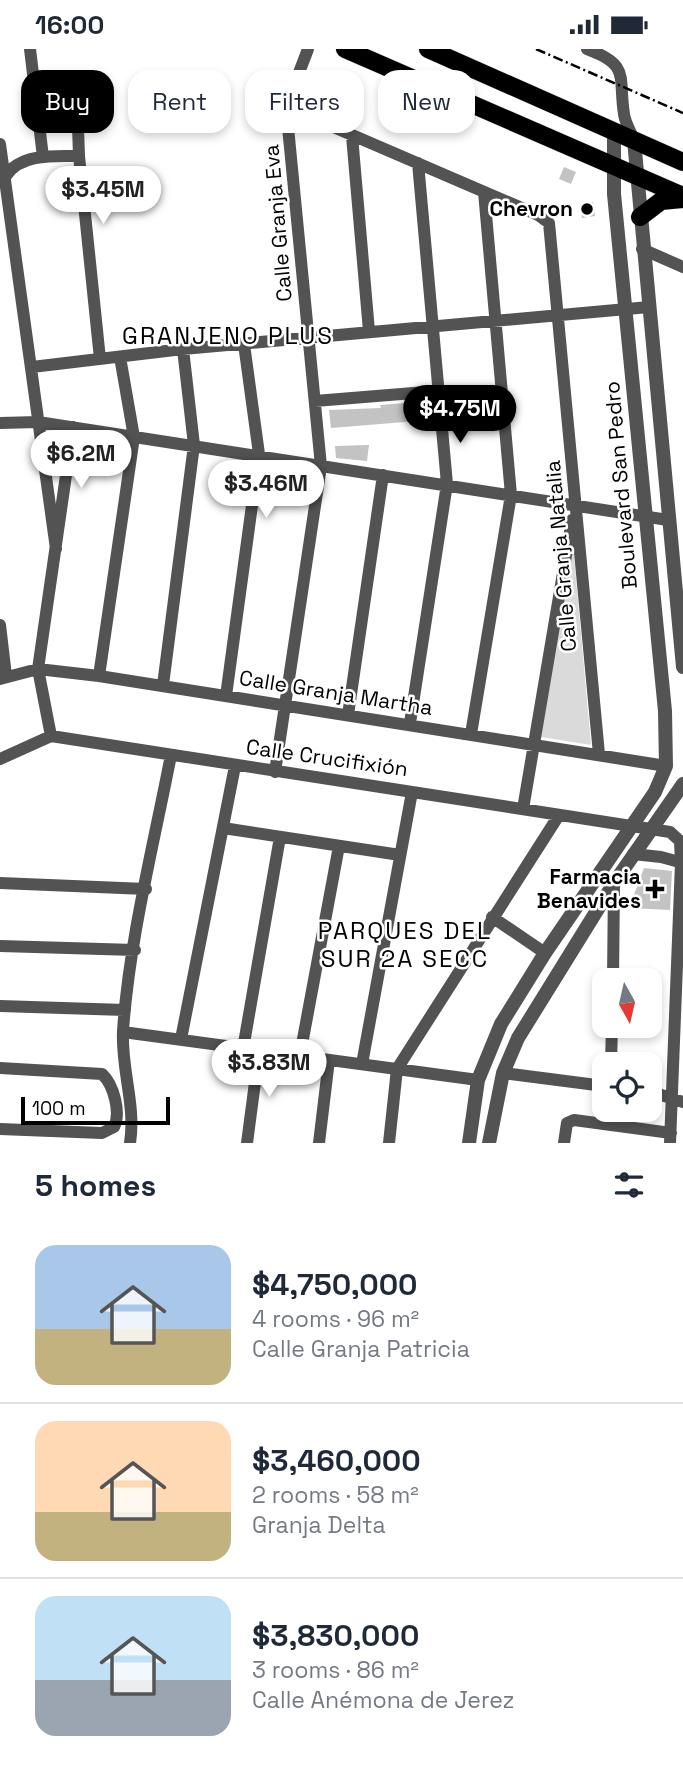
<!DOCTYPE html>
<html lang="en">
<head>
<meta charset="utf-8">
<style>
	:root { --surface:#fff; --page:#f2f2f3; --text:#1f2937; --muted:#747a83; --line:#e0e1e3; --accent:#000 }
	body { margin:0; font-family:"Space Grotesk",sans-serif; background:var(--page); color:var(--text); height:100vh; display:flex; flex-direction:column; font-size:26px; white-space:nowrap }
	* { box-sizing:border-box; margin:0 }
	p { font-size:23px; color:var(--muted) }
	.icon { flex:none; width:38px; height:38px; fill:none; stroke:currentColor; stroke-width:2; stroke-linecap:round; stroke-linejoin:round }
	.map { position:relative; height:1094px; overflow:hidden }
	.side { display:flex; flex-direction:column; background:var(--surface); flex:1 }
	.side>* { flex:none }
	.guide { position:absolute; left:21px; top:21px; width:642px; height:63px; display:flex; gap:14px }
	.needle { width:46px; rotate:172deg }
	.fabs { position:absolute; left:592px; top:919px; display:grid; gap:14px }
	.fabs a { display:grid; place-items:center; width:70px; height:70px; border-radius:14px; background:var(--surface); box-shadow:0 4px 10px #0003; font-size:35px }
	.scale { position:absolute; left:21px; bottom:18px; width:149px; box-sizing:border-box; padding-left:7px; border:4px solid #000; border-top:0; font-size:19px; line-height:24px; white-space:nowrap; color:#000; -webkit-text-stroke:5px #fff; paint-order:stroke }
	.price { position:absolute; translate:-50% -60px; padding:0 16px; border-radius:24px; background:#fff; color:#222; font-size:23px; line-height:46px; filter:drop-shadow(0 2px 4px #0008) }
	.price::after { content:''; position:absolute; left:50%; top:42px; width:21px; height:16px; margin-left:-10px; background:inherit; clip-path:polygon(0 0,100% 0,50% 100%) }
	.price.active { background:var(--accent); color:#fff }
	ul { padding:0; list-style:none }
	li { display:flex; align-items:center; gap:21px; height:175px; padding:0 35px }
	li+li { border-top:2px solid var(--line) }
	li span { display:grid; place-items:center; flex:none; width:196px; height:140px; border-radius:21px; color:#555 }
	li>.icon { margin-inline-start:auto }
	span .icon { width:84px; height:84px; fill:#fffc; stroke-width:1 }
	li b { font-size:30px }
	h2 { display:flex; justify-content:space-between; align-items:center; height:84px; padding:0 35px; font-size:30px }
	.chip { padding:0 24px; border-radius:21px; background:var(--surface); box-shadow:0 4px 10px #0003; font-size:24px; line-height:63px }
	.chip.active { background:var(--accent); color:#fff }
	.status { display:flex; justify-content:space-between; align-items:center; height:49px; padding:0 35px; background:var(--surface); direction:ltr }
	.status svg { height:19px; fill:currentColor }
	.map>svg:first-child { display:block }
	.green { fill:#dadada }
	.building { fill:#c3c3c3 }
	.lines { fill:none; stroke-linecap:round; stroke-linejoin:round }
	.primary-casing { stroke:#dbdbdb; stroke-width:19 }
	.minor { stroke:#535353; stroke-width:12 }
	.tertiary { stroke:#535353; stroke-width:14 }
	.primary { stroke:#000; stroke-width:18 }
	.rail { stroke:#000; stroke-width:2.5; stroke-dasharray:10 3.5 2 3.5; stroke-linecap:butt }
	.poi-dot { fill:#000; stroke:#fff; stroke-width:2.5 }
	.labels { text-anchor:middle; stroke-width:5; stroke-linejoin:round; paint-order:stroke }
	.poi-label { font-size:21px; font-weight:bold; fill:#000; stroke:#fff; text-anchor:end }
	.street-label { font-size:21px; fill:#000; stroke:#fff }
	.quarter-label { font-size:24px; letter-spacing:2px; fill:#000; stroke:#fff }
</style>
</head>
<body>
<div class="status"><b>16:00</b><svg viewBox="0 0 49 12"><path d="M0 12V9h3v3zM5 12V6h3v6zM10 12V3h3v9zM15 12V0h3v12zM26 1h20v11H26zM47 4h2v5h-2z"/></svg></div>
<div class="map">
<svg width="683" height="1094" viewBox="0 0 683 1094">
	<rect width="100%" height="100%" fill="#fff"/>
	<path class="green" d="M 573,496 L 591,696 L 541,688 Z"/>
	<path class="building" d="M 564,118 L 576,123 L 571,135 L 559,130 Z
		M 593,153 L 595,167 L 582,169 L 580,155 Z
		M 416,353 L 417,372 L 331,379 L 329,361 L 381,359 L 380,356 Z
		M 369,396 L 367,412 L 336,409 L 335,397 Z
		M 644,819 L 672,822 L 670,861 L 629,859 Z"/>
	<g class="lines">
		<g class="primary-casing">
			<path id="primary" d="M 345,0 L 683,147
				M 428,0 L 683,113
				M 640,168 L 661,152 L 683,150"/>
		</g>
		<path class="minor" d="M 30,0 L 43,108
			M 587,0 C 631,16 618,28 624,65 C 625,74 631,83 634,91
			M 287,58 L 538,166 L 549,174 L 599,705
			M 78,78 L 79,107
			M 352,87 L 369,282
			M 0,95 L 56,500
			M 6,127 C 20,104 56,107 79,107 L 100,310
			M 642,200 L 683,218
			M 32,318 L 183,300 L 649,258
			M 315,352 L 438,342
			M 0,374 L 38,373 L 668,471
			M 0,576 L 6,627
			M 99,627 L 134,388 L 120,308
			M 0,630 L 38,620 L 99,627 L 666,717
			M 163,636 L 194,396 L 183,300
			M 226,647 L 259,405 L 244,295
			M 348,666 L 383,426
			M 410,674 L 447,435 L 418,114
			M 471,685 L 511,446 L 484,143
			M 51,687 L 38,620 L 73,378
			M 0,710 L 51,687 L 670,783 L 680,792 L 681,814 L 670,1094
			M 275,723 L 321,417 L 287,68 L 289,50 L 308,0
			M 523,760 L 572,471
			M 223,779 L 400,806
			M 633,805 L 661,808 L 683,814
			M 0,834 L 146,840
			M 492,868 L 545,904
			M 0,897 L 135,901
			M 613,931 L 614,834
			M 0,957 L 125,961
			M 123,983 L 478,1031
			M 181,990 L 235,717
			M 243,1000 L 280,788
			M 300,1006 L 339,797
			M 362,1015 L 412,743
			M 611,1015 L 612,976
			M 0,1019 L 102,1025 C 114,1036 121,1064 114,1078 L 102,1084 L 0,1080
			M 503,1024 L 604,1037
			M 649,1042 L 683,1053
			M 130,1094 C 136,1056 121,1020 123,982 C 129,892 154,794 171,706
			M 247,1094 L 259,1003
			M 319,1094 L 329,1011
			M 389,1094 L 397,1020 L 559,766
			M 564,1094 L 567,1074 L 574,1071 L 671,1084"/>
		<path class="tertiary" d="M 634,91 L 683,618
			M 469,1094 L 478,1031 L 501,975 L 545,904 L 655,743 L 666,717 L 665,662 L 614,145 L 614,83
			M 489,1094 L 503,1024 L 518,989 L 614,834 L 683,735"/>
		<use href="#primary" class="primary"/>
		<path class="rail" d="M 536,0 L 683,64"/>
	</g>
	<g class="poi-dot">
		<circle cx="587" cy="160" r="7"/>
		<path d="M651.5 829.5h7v7h7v7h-7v7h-7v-7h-7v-7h7z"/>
	</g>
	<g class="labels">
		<g class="poi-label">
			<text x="573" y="167">Chevron</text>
			<text x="641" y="835">Farmacia<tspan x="641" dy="24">Benavides</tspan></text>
		</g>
		<g class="street-label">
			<text transform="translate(278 174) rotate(-95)" y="7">Calle Granja Eva</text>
			<text transform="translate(621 436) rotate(-95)" y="7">Boulevard San Pedro</text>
			<text transform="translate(561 507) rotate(-95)" y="7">Calle Granja Natalia</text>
			<text transform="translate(336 644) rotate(9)" y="7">Calle Granja Martha</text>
			<text transform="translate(327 709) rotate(8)" y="7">Calle Crucifixión</text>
		</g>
		<g class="quarter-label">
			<text x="228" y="295">GRANJENO PLUS</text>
			<text x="405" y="890">PARQUES DEL<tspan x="405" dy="28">SUR 2A SECC</tspan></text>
		</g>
	</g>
</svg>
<div class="fabs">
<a><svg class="needle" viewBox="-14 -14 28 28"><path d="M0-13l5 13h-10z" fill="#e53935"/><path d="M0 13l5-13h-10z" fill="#747a83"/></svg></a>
<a><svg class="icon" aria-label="locate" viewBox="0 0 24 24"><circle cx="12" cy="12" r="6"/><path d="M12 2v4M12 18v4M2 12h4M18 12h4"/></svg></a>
</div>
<div class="scale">100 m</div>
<b class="price" style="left:103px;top:177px">$3.45M</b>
<b class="price active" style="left:460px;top:396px">$4.75M</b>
<b class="price" style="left:81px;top:441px">$6.2M</b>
<b class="price" style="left:266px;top:471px">$3.46M</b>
<b class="price" style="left:269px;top:1050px">$3.83M</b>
<div class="guide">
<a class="chip active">Buy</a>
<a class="chip">Rent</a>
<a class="chip">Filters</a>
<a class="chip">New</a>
</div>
</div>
<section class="side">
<h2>5 homes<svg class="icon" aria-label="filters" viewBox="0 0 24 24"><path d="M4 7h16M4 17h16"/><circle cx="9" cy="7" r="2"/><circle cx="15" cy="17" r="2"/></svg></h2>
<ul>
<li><span style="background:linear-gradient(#a9c7e8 60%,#c2b280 0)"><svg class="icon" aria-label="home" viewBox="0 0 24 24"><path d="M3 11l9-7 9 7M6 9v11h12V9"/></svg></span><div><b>$4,750,000</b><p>4 rooms · 96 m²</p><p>Calle Granja Patricia</p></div></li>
<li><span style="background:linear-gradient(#ffd9b3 65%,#c2b280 0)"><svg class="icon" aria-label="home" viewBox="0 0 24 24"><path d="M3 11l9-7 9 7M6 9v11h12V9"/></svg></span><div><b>$3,460,000</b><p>2 rooms · 58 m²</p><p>Granja Delta</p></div></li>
<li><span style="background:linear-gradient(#bfe0f5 60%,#9aa5b1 0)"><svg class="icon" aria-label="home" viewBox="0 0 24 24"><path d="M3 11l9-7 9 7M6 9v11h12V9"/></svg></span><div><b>$3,830,000</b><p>3 rooms · 86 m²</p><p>Calle Anémona de Jerez</p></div></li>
</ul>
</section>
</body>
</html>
